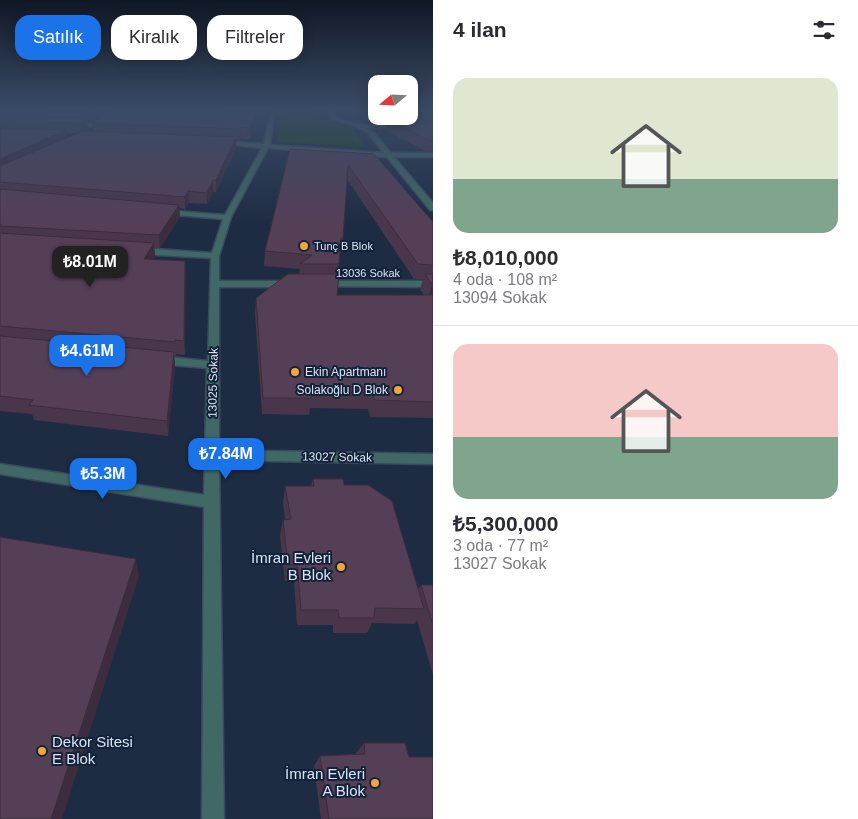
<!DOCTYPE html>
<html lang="tr">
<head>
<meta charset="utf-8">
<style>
	:root { --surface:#fff; --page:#f2f2f3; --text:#2b2b33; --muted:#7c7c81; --line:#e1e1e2; --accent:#1a73e8 }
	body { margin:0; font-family:Arial,sans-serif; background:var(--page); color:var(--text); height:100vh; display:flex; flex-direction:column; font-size:19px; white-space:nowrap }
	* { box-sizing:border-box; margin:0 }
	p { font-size:16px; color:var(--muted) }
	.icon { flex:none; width:28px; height:28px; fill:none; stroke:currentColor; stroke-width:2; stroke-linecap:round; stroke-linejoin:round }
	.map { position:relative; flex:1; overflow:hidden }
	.panel { display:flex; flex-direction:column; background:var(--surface); width:425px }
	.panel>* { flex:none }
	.guide { position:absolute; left:15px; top:15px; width:342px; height:45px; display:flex; gap:10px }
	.needle { width:32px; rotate:251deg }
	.controls { position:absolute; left:368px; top:75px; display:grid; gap:10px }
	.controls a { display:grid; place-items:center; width:50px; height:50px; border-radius:10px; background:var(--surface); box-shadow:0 2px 12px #0003; font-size:25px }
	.price { position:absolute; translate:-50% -42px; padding:0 11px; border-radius:10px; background:var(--accent); color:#fff; font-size:16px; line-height:32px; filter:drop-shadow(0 1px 2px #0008) }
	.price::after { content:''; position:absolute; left:50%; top:30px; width:15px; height:11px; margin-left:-8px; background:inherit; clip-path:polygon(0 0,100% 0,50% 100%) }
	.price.current { background:#222; color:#fff }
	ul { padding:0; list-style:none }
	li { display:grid; align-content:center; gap:10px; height:265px; padding:0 20px }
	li+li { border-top:1px solid var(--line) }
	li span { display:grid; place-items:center; height:155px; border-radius:15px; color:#555 }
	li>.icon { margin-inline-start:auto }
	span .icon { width:90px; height:90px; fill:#fffc; stroke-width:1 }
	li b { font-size:21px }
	h2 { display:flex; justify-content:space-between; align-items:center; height:60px; padding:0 20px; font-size:21px }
	.tag { padding:0 18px; border-radius:15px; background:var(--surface); box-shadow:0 2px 12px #0003; font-size:18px; line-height:45px }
	.tag.current { background:var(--accent); color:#fff }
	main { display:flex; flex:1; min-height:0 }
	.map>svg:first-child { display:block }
	.green { fill:#1c4615 }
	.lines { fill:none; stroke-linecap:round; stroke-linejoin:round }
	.minor-casing { stroke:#3b495f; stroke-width:3 }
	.minor { fill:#406965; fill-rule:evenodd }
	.wall { fill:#49364b; fill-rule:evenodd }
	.shaded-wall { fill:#3c2c3d }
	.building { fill:#553f57; stroke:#3c2c3d }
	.poi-dot { fill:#efa73d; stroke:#132239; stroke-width:2 }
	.labels { text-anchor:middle; stroke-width:4; stroke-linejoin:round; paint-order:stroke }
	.far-poi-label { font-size:11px; fill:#dae4f4; stroke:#132239; text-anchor:start }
	.far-street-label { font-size:11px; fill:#dae4f4; stroke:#132239 }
	.poi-label { font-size:12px; fill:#dae4f4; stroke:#132239; text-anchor:start }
	.street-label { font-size:12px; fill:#dae4f4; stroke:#132239 }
	.near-poi-label { font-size:15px; fill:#dae4f4; stroke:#132239; text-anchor:end }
</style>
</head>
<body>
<main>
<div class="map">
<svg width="433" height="819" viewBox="0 0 433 819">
	<rect width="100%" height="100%" fill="#1d2c43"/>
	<path class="green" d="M 282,109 L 316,109 L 316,117 L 351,126 L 365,147 L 277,142 Z"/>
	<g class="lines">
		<g class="minor-casing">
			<path id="minor" d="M 271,109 L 275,109 L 270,145 L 384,153 L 368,133 L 356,126 L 331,119 L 328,109 L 332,109 L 335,117 L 344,121 L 368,125 L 433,125 L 433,129 L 366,128 L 372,131 L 391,153 L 433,153 L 433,157 L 394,157 L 433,203 L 433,210 L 430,210 L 387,157 L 268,148 L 231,217 L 219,256 L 219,281 L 291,281 L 296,284 L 291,287 L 219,287 L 219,450 L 433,454 L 433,464 L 219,460 L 224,819 L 202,819 L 204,507 L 0,474 L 0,464 L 204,495 L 207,368 L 159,364 L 153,360 L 159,356 L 208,361 L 211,258 L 140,254 L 136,251 L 140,248 L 212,253 L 223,219 L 164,214 L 160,212 L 164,210 L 225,215 L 262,148 L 217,143 L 220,141 L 264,144 Z
				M 68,123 L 101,123 L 104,125 L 101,127 L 70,126 Z
				M 321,281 L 433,281 L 433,287 L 318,286 L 318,282 Z"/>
		</g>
		<use href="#minor" class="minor"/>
	</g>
	<path class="wall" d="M 0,109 L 263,109 L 260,116 L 257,116 L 257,122 L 250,139 L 240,138 L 239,140 L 236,140 L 236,148 L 216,192 L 213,192 L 207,204 L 189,203 L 185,209 L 179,208 L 180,217 L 160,248 L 154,248 L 155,256 L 153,259 L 185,261 L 185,355 L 176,354 L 176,356 L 174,356 L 175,367 L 168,436 L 34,420 L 32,414 L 0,411 ZM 111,110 L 103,117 L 98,120 ZM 87,121 L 96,121 L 92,123 L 94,131 L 84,131 L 88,128 ZM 66,133 L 78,133 L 67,138 Z
		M 349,109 L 376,109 L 376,116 L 409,116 L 409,109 L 433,109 L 433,152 L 425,151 L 385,130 L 387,123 L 372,123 L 360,117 L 360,115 Z
		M 290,149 L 374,154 L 433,222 L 433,294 L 431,295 L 433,295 L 433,418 L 370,417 L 368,409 L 310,408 L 309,415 L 262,414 L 255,314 L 256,298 L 299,274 L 300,269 L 264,266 L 265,251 ZM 347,179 L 414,279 L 423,279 L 420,289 L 424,295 L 337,295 L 338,274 L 340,253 L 343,238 Z
		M 313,479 L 344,485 L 418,589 L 421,585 L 433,585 L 433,675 L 417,620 L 415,624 L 372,623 L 367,633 L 333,633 L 333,625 L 297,625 L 294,580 L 285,581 L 280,536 L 283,520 L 285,520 L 283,503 L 285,486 L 311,486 Z
		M 364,743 L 409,757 L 433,819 L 321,819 L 314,766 L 320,756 L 356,755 L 356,753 Z"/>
	<path class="shaded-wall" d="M 99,109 L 112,109 L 96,121 L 95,112 Z
		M 260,109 L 263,109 L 260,116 Z
		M 257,112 L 257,122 L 250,139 L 250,128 Z
		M 86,118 L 88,128 L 81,133 L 80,123 Z
		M 241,127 L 240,138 L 239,140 L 240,129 Z
		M 65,130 L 67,140 L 0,171 L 0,159 Z
		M 236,137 L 236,148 L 216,192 L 216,180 Z
		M 213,180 L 213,192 L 207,204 L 207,193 Z
		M 188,191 L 189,203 L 185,209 L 185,197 Z
		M 179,205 L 180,217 L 160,248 L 159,235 Z
		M 154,243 L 155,256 L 145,272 L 144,259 Z
		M 185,261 L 186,275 L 185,355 L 184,341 Z
		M 433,284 L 433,294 L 427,300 L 432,285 Z
		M 174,352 L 175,367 L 168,436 L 167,421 Z
		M 136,559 L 139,576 L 62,819 L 51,819 Z"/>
	<path class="building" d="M 0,109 L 99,109 L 95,112 Z
		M 112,109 L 177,109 L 257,112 L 250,128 L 241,127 L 240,129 L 92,123 L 103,117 Z
		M 366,109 L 376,109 L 376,113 L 374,113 Z
		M 409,109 L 433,109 L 433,113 L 409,113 Z
		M 0,116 L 86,118 L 80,123 L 0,121 Z
		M 388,120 L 433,120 L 433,140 L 428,140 Z
		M 0,128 L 65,130 L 0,159 Z
		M 83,131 L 236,137 L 216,180 L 213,180 L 207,193 L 188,191 L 185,197 L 0,182 L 0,166 Z
		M 290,149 L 374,154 L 433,222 L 433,265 L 418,264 L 348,165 L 343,238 L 341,238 L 339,264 L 300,264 L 312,255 L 265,251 Z
		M 0,189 L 179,205 L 159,235 L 0,226 Z
		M 0,233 L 154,243 L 144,259 L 185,261 L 184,341 L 175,340 L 175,342 L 0,326 Z
		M 288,274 L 339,274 L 337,295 L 433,295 L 433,402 L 375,400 L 372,393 L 311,392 L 312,398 L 263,398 L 256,298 Z
		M 425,274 L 433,274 L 432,285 Z
		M 0,336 L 174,352 L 167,421 L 29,405 L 33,400 L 0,396 Z
		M 313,479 L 343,479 L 344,485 L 368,485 L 392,501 L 424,609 L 375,608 L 374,618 L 339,618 L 338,610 L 301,610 L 297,564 L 288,565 L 283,520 L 291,519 L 285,486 L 314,486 Z
		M 0,537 L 136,559 L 51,819 L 0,819 Z
		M 421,585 L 433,585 L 433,625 Z
		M 364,743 L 405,743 L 409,757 L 433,757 L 433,819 L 329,819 L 320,756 L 365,754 Z"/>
	<linearGradient id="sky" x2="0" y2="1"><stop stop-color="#101825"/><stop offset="0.49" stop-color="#3a4b66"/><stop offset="1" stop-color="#3a4b66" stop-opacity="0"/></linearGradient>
	<rect width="433" height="224" fill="url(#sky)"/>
	<g class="poi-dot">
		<circle cx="304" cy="246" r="5"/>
		<circle cx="295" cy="372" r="5"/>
		<circle cx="398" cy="390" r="5"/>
		<circle cx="341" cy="567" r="5"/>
		<circle cx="42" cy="751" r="5"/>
		<circle cx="375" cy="783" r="5"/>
	</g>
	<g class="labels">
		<g class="far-poi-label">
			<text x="314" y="250">Tunç B Blok</text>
		</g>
		<g class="far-street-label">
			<text x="368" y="277">13036 Sokak</text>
		</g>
		<g class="poi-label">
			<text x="305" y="376">Ekin Apartmanı</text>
			<text x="388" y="394" text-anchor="end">Solakoğlu D Blok</text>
		</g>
		<g class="street-label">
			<text transform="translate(213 383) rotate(-89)" y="4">13025 Sokak</text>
			<text transform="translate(337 457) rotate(1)" y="4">13027 Sokak</text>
		</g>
		<g class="near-poi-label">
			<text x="331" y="563">İmran Evleri<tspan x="331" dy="17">B Blok</tspan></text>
			<text x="52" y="747" text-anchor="start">Dekor Sitesi<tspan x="52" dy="17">E Blok</tspan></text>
			<text x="365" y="779">İmran Evleri<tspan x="365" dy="17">A Blok</tspan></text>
		</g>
	</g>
</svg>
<div class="controls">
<a><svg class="needle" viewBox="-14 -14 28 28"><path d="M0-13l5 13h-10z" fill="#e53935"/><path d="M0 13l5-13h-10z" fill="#7c7c81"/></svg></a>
</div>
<b class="price current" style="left:90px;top:288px">₺8.01M</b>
<b class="price" style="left:87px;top:377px">₺4.61M</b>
<b class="price" style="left:226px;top:480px">₺7.84M</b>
<b class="price" style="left:103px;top:500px">₺5.3M</b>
<div class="guide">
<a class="tag current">Satılık</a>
<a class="tag">Kiralık</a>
<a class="tag">Filtreler</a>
</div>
</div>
<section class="panel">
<h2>4 ilan<svg class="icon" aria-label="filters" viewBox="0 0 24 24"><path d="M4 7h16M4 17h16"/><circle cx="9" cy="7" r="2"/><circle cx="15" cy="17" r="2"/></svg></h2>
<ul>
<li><span style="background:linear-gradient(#dfe7d0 65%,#7fa58c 0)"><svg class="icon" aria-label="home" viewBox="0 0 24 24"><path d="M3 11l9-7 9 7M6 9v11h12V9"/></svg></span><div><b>₺8,010,000</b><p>4 oda · 108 m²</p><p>13094 Sokak</p></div></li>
<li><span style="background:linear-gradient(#f6c9c9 60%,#7fa58c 0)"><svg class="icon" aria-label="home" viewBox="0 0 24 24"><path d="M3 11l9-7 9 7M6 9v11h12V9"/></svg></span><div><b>₺5,300,000</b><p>3 oda · 77 m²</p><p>13027 Sokak</p></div></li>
</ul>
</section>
</main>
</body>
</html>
